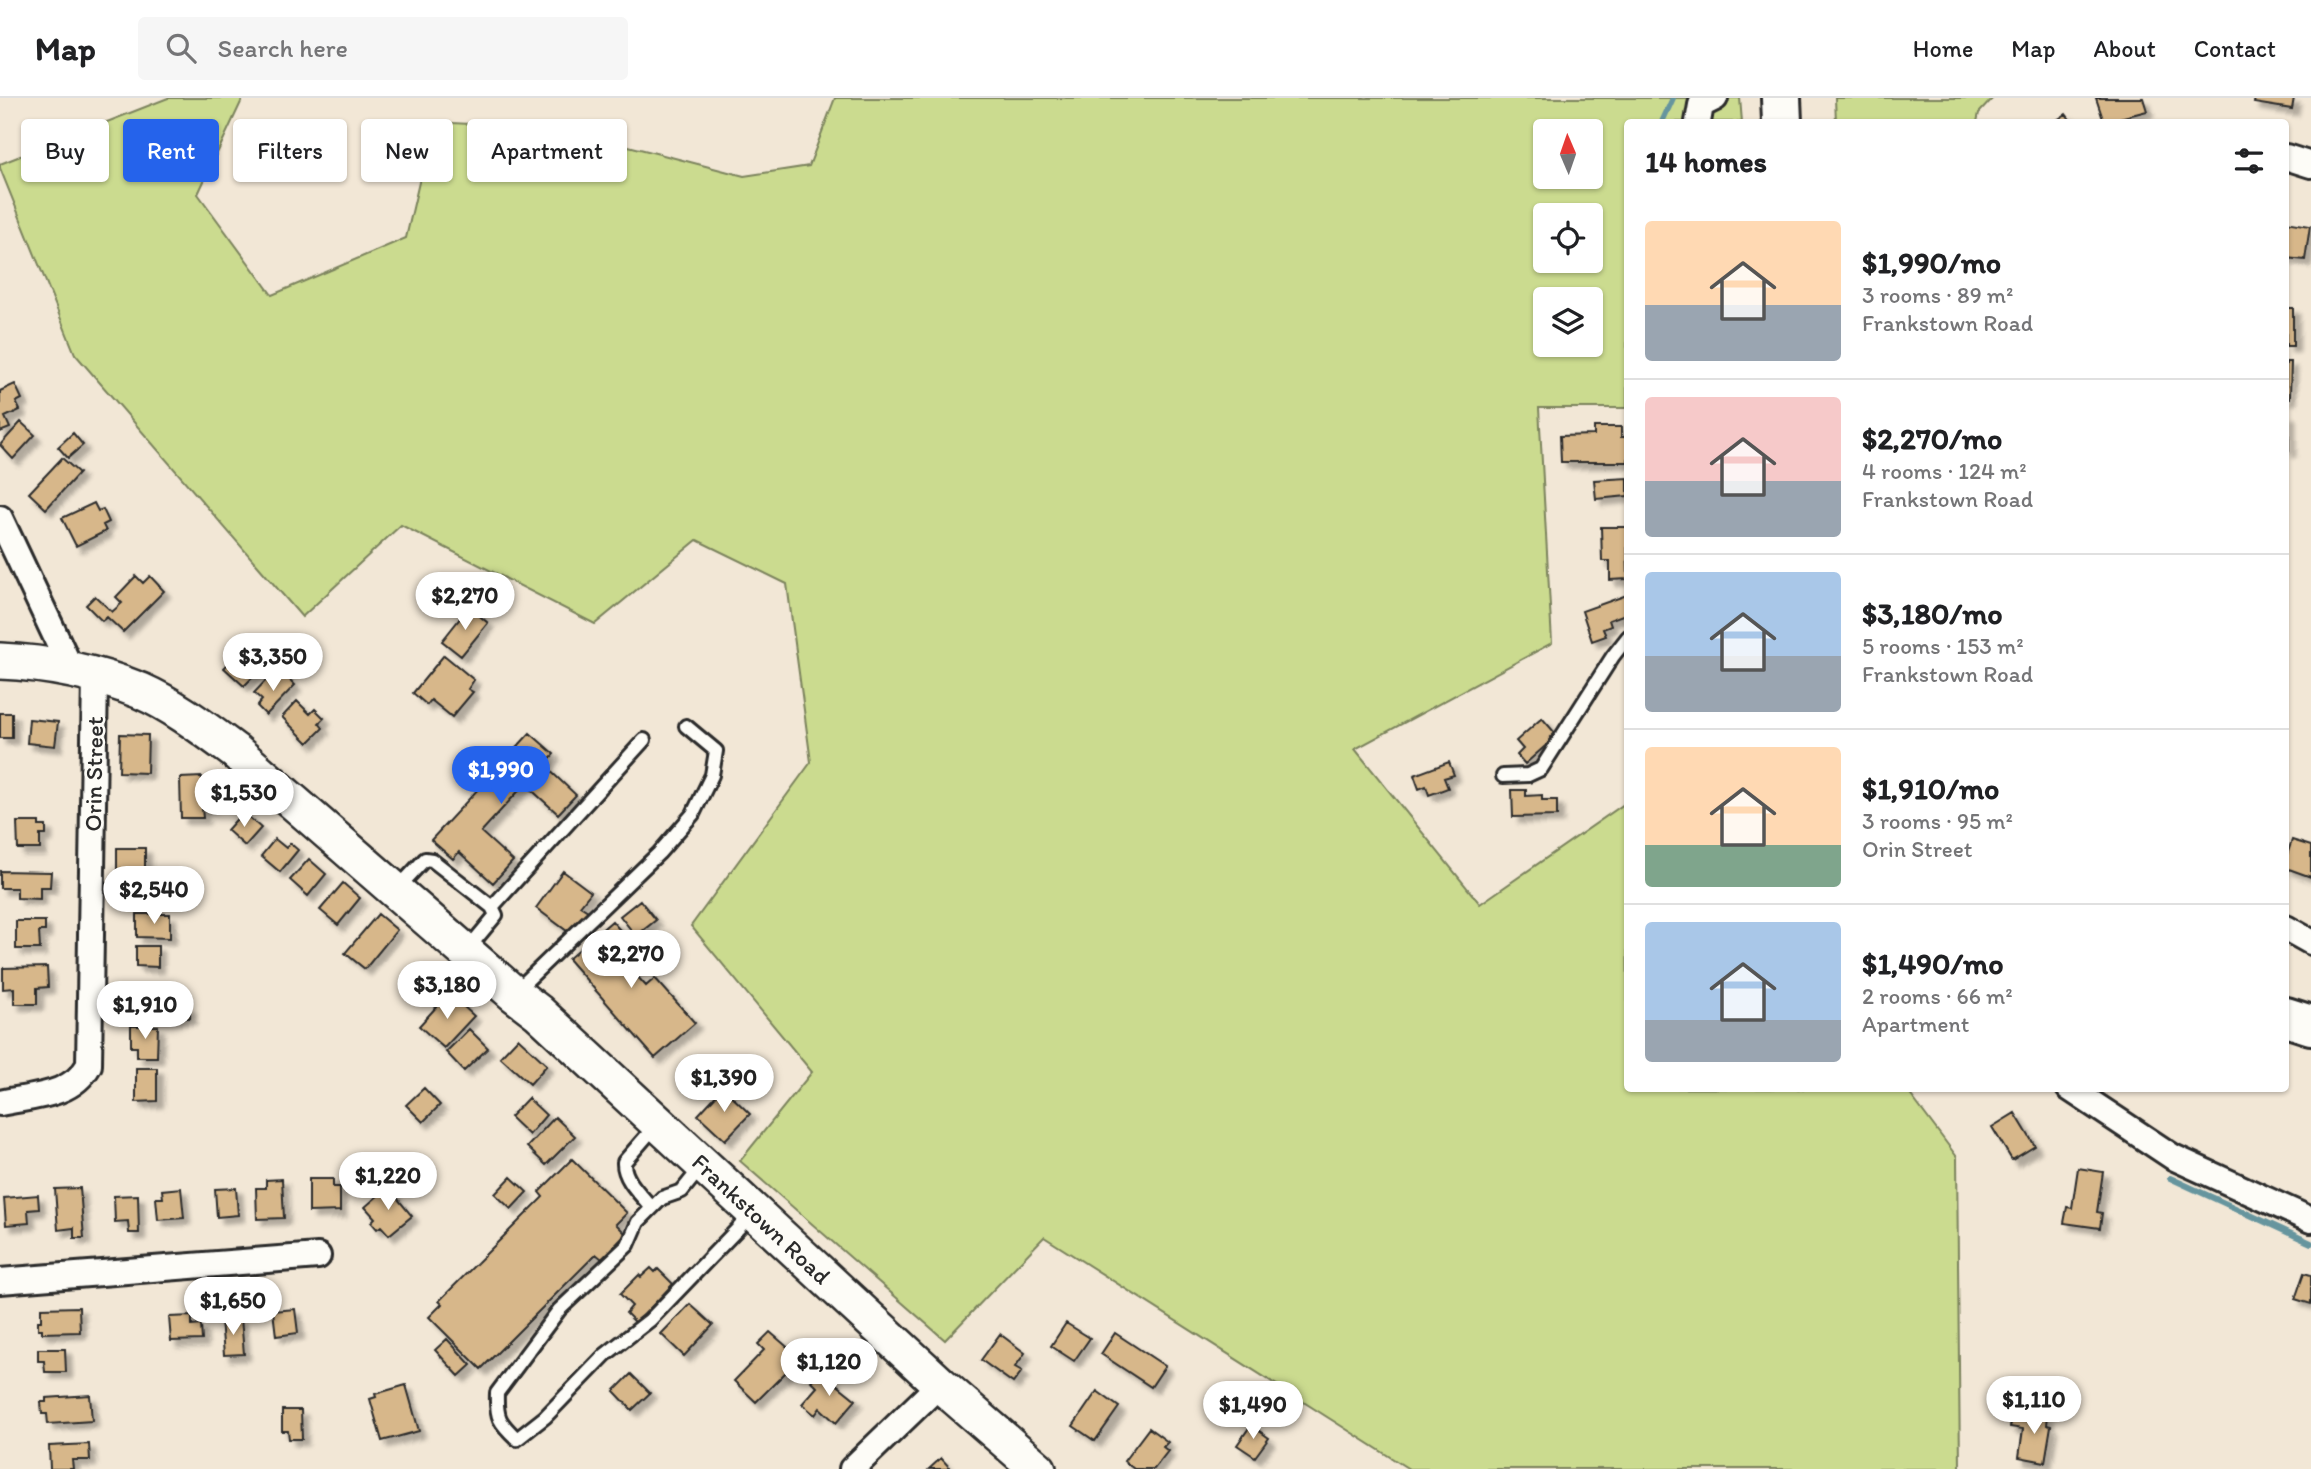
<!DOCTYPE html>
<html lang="en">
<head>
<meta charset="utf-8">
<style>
	:root { --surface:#fff; --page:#f6f6f6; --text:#202124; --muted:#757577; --line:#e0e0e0; --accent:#2563eb }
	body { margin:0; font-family:Itim,sans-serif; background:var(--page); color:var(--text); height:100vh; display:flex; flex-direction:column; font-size:26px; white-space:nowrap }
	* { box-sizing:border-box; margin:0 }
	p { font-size:23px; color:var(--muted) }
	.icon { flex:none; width:38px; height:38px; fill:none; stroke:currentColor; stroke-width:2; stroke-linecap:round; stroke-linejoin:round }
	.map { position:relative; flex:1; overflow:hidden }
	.panel { position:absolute; left:1624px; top:21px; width:665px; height:973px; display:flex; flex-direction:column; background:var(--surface); border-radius:7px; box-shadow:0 2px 5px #0004 }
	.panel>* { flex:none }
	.banner { position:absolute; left:21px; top:21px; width:665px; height:63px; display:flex; gap:14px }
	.needle { width:46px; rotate:358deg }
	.tools { position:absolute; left:1533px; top:21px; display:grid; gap:14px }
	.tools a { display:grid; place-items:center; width:70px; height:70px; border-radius:7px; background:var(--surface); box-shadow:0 2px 5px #0004; font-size:35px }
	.price { position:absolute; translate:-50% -60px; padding:0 16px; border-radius:24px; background:#fff; color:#222; font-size:23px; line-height:46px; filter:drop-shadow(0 2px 4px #0008) }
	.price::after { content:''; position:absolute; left:50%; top:42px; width:21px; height:16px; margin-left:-10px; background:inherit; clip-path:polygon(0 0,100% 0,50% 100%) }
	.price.on { background:var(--accent); color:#fff }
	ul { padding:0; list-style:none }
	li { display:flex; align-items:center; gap:21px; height:175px; padding:0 21px }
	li+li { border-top:2px solid var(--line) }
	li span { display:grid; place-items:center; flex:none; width:196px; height:140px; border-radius:7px; color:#555 }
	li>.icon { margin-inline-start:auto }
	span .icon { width:84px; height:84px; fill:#fffc; stroke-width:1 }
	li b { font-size:30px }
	h2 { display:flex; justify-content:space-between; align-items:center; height:84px; padding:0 21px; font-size:30px }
	.tag { padding:0 24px; border-radius:7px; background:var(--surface); box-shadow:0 2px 5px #0004; font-size:24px; line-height:63px }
	.tag.on { background:var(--accent); color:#fff }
	header { display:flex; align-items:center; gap:42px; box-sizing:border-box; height:98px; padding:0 35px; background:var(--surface); border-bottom:2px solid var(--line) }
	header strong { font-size:33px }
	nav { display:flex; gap:38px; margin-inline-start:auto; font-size:24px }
	.search { width:490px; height:63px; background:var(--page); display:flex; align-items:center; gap:18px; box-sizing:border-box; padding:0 24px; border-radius:7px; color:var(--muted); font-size:26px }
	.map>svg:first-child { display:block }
	.green { fill:#cbdb8f; stroke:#7b835d; stroke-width:2; fill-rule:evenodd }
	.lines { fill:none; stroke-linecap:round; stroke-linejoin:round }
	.stream { stroke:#66959e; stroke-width:6 }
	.building { fill:#d7b78a; stroke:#2b2b2b; stroke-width:2; filter:url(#shadow) }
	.service-casing { stroke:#2b2b2b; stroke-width:18 }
	.minor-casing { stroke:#2b2b2b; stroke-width:30 }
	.secondary-casing { stroke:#2b2b2b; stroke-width:40 }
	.primary-casing { stroke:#2b2b2b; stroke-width:44 }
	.service { stroke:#fdfcf7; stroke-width:12 }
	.minor { stroke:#fdfcf7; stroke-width:24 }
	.secondary { stroke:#fdfcf7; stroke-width:35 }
	.primary { stroke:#fdfcf7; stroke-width:38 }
	.labels { text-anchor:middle; stroke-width:5; stroke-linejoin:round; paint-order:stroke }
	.street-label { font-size:24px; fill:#2b2b2b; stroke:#fdfcf7 }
</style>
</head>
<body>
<header>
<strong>Map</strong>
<div class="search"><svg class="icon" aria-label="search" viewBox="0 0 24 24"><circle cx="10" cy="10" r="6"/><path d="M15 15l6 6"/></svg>Search here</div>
<nav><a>Home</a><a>Map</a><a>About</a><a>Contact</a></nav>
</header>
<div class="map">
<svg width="2311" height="1371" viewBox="0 0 2311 1371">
	<defs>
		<filter id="shadow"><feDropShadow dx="6" dy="6" stdDeviation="2" flood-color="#0004"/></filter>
	</defs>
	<rect width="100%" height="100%" fill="#f2e7d6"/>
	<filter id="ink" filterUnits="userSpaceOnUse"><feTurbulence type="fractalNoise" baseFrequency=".0143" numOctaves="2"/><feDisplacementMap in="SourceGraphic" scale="14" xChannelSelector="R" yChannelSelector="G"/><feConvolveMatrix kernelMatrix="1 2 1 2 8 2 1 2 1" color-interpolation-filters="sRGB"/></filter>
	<g filter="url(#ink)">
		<path class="green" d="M 168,0 L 243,0 L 198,96 L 272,197 L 406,140 L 433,24 L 563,31 L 744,78 L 809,68 L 835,0 L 1740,0 L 1742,24 L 1628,24 L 1627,310 L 1539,310 L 1552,545 L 1355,651 L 1480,806 L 1627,704 L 1628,990 L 1906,991 L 1957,1059 L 1960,1371 L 1409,1371 L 1044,1139 L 945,1242 L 740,1063 L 812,974 L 691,828 L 811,664 L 787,486 L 697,442 L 595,526 L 401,427 L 302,519 L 75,256 L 0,70 L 0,66 ZM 1545,33 L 1591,33 L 1591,79 L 1545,79 ZM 1545,117 L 1591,117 L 1591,163 L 1545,163 ZM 1545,201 L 1591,201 L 1591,247 L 1545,247 Z
			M 1835,0 L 1993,0 L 1979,15 L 1977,24 L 1836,24 Z"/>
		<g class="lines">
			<path class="stream" d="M 1662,24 L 1673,0
				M 2170,1080 L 2311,1145"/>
		</g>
		<path class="building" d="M 2096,0 L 2143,0 L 2147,13 L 2104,24 Z
			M 2255,0 L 2294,0 L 2292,11 L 2254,5 Z
			M 2066,16 L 2072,24 L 2054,24 Z
			M 2286,124 L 2310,128 L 2305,162 L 2286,160 Z
			M 2286,210 L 2293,210 L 2293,248 L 2286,248 Z
			M 2286,264 L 2291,264 L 2290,300 L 2286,300 Z
			M 15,286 L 22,301 L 16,304 L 20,312 L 5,319 L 10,330 L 0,334 L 0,293 Z
			M 2286,316 L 2289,316 L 2289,353 L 2286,353 Z
			M 21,324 L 35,337 L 13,361 L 0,347 Z
			M 1594,329 L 1621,329 L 1621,339 L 1628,339 L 1628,364 L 1561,364 L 1560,338 L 1594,337 Z
			M 73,335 L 83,347 L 68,360 L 58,349 Z
			M 62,360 L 79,375 L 46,411 L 29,395 Z
			M 1628,380 L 1628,398 L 1596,401 L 1594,382 Z
			M 94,405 L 98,413 L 103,411 L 109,424 L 103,427 L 106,433 L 76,448 L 62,420 Z
			M 1601,429 L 1627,429 L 1628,481 L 1610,482 L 1610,463 L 1602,463 Z
			M 136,478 L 143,485 L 150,478 L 164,493 L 123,534 L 107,519 L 102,523 L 86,507 L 95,498 L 112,514 L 122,505 L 116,499 Z
			M 1627,497 L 1628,515 L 1609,522 L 1611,528 L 1603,531 L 1606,538 L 1592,543 L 1582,513 Z
			M 469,509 L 488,525 L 461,558 L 442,543 Z
			M 239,554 L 259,573 L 244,588 L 224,570 Z
			M 444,557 L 474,582 L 468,591 L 473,594 L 452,619 L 431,602 L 427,607 L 413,595 Z
			M 284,576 L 295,587 L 266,617 L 257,608 L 262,602 L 254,595 L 270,578 L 276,584 Z
			M 297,603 L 310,616 L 315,611 L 324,620 L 319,625 L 323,630 L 308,645 L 282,619 Z
			M 0,615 L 12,615 L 12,640 L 0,640 Z
			M 1542,620 L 1555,635 L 1550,640 L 1552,642 L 1525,666 L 1517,657 L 1523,651 L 1516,643 Z
			M 29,621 L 58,624 L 55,648 L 27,645 Z
			M 530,635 L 554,656 L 544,667 L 576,697 L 558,716 L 525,686 L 481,734 L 513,763 L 493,785 L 459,754 L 453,761 L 431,742 Z
			M 120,636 L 148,637 L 147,675 L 119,674 Z
			M 1449,664 L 1454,677 L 1444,680 L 1448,690 L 1429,697 L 1426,688 L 1419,691 L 1414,677 Z
			M 202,679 L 203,689 L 210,689 L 210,710 L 202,710 L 203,720 L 181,720 L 180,680 Z
			M 1512,692 L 1526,692 L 1526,698 L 1542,697 L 1542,702 L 1557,702 L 1557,718 L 1513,719 Z
			M 243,714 L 261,730 L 245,748 L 227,732 Z
			M 17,724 L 39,724 L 39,728 L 46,728 L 46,737 L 40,737 L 40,751 L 18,751 Z
			M 275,741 L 286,750 L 290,745 L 298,752 L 280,774 L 261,758 Z
			M 2292,742 L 2311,748 L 2311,779 L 2286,770 L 2286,760 Z
			M 117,750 L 145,750 L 145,773 L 152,772 L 151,783 L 145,784 L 145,789 L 136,789 L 136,796 L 117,796 Z
			M 309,761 L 326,776 L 308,798 L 290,782 Z
			M 0,773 L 51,774 L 50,789 L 40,789 L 40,801 L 17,800 L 17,790 L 0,790 Z
			M 563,773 L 591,794 L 580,808 L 588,813 L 571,836 L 536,810 Z
			M 343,785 L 360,800 L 338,827 L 320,812 Z
			M 640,802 L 656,822 L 636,838 L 620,818 Z
			M 137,816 L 170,816 L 170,840 L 137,839 Z
			M 378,816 L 397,832 L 365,871 L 345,855 Z
			M 16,823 L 45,823 L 45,833 L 39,833 L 40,851 L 16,851 Z
			M 612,823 L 645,861 L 627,877 L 633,883 L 638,879 L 646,888 L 655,880 L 695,925 L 655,960 L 568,861 Z
			M 136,848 L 158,848 L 158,869 L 136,868 Z
			M 47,869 L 48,889 L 37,890 L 37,906 L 14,906 L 14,890 L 3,891 L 3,870 Z
			M 449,895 L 474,918 L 444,950 L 419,928 Z
			M 137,896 L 160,896 L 160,901 L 180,901 L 180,909 L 190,909 L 190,920 L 125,920 L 126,899 L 137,899 Z
			M 131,928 L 158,928 L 157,959 L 137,959 L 137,949 L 131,949 Z
			M 469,931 L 488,950 L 464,973 L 446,954 Z
			M 518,940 L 547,967 L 530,986 L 500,959 Z
			M 136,970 L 157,970 L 157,1003 L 136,1004 Z
			M 424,990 L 440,1007 L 423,1024 L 406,1007 Z
			M 723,990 L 750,1016 L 725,1042 L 698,1017 Z
			M 528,1000 L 546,1017 L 529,1037 L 510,1019 Z
			M 2015,1015 L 2035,1048 L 2012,1062 L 1992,1029 Z
			M 555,1019 L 575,1038 L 546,1067 L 527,1049 Z
			M 572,1061 L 627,1115 L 616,1126 L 626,1136 L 602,1161 L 596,1156 L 481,1271 L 429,1219 L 442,1206 L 439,1203 L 543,1099 L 539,1094 Z
			M 2078,1070 L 2103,1074 L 2097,1114 L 2102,1115 L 2100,1130 L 2064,1125 L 2067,1109 L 2072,1110 Z
			M 511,1079 L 527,1094 L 511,1111 L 495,1096 Z
			M 282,1081 L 284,1120 L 257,1121 L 256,1090 L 266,1090 L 266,1082 Z
			M 309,1081 L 333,1081 L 333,1089 L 340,1089 L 340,1113 L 309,1114 Z
			M 388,1089 L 412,1118 L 389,1137 L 381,1128 L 377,1131 L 371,1124 L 375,1120 L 365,1109 Z
			M 80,1090 L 84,1140 L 74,1140 L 74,1130 L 58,1132 L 55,1091 Z
			M 181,1090 L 184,1120 L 158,1122 L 156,1100 L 163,1100 L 162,1092 Z
			M 236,1090 L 238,1117 L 217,1119 L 215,1091 Z
			M 38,1097 L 39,1111 L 28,1112 L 29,1125 L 6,1127 L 4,1100 Z
			M 138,1097 L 139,1135 L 129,1135 L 128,1123 L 115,1124 L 114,1098 Z
			M 651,1170 L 655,1174 L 658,1171 L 673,1186 L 636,1225 L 626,1215 L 632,1208 L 620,1196 L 639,1177 L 641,1179 Z
			M 2304,1175 L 2311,1177 L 2311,1206 L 2295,1201 Z
			M 690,1206 L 713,1227 L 684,1258 L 661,1236 Z
			M 79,1209 L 80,1234 L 42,1235 L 42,1231 L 38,1231 L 38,1223 L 41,1223 L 41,1210 Z
			M 295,1211 L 298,1235 L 276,1238 L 273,1213 Z
			M 192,1218 L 192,1228 L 201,1227 L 202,1242 L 171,1243 L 169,1219 Z
			M 241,1220 L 244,1256 L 224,1257 L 221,1222 Z
			M 1066,1225 L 1090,1240 L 1074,1263 L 1051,1248 Z
			M 770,1234 L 800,1260 L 756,1304 L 734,1283 L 764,1252 L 758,1246 Z
			M 1115,1235 L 1165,1268 L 1151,1289 L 1101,1256 Z
			M 1000,1236 L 1025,1255 L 1015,1269 L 1022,1273 L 1013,1285 L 981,1262 Z
			M 447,1241 L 471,1267 L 459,1278 L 435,1252 Z
			M 38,1251 L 65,1251 L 66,1274 L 45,1274 L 44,1263 L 38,1263 Z
			M 820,1273 L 856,1302 L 836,1325 L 820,1310 L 815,1317 L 802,1306 L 817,1289 L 811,1283 Z
			M 631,1276 L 650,1295 L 632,1312 L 614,1293 Z
			M 406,1287 L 419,1333 L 382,1343 L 370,1301 L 376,1299 L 375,1296 Z
			M 1097,1293 L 1119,1309 L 1095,1343 L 1073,1328 Z
			M 90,1297 L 92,1323 L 48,1326 L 47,1316 L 42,1316 L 41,1304 L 46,1304 L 46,1300 Z
			M 282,1312 L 301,1312 L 302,1341 L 289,1341 L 288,1333 L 282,1333 Z
			M 2029,1314 L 2048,1317 L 2047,1327 L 2051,1328 L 2045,1364 L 2019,1359 L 2023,1331 L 2010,1329 L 2012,1321 L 2027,1323 Z
			M 1251,1327 L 1269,1340 L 1255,1359 L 1237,1347 Z
			M 1149,1330 L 1168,1344 L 1163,1349 L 1168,1353 L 1154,1371 L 1134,1371 L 1124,1363 Z
			M 89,1346 L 90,1362 L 72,1362 L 73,1371 L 50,1371 L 49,1348 Z
			M 941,1360 L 951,1371 L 929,1371 Z"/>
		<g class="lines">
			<g class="service-casing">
				<path id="service" d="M 1503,678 L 1528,677 L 1541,671 L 1613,558 L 1628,539
					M 396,792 L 425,761 L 432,762 L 492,809 L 496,817 L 466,853
					M 492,809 L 644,642
					M 516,893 L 659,755 L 693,716 L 712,677 L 716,653 L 686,628
					M 657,1026 L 624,1064 C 623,1081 641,1097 652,1110 L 662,1100 L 682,1093 L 702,1068
					M 652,1110 L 638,1124 L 628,1147 L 559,1212 L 497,1295 C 496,1320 499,1324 517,1341 L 545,1319 L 605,1257 L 650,1222 L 752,1116"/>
			</g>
			<g class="minor-casing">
				<path id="minor" d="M 1698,24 L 1701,7 L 1715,0
					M 2286,59 L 2311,67
					M 0,420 L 71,571
					M 2286,830 L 2311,844
					M 2069,990 L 2173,1059 L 2311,1122
					M 0,1005 C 32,998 71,999 89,967 L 95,578
					M 0,1183 L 318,1158
					M 852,1371 L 940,1286"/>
			</g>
			<g class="secondary-casing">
				<path id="secondary" d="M 0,563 C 49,565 96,575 141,593 C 175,608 206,632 236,654 L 513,895 L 538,914 L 940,1286 L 1038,1371"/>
			</g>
			<g class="primary-casing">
				<path id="primary" d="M 1781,0 L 1782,24
					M 2286,919 L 2311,927"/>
			</g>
			<use href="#service" class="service"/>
			<use href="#minor" class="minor"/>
			<use href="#secondary" class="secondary"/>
			<use href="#primary" class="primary"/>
		</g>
	</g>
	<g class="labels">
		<g class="street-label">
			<text transform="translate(94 676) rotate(-89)" y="8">Orin Street</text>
			<text transform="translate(761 1121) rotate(43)" y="8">Frankstown Road</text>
		</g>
	</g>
</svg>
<div class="tools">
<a><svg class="needle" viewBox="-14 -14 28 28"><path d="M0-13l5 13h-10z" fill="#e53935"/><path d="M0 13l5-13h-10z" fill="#757577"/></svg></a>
<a><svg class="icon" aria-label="locate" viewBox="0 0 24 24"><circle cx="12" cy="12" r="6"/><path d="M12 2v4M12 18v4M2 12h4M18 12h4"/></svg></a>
<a><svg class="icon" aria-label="layers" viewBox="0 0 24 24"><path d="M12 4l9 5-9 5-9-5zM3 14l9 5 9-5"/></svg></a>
</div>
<b class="price" style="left:465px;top:534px">$2,270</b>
<b class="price" style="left:273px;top:595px">$3,350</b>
<b class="price on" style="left:501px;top:708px">$1,990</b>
<b class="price" style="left:244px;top:731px">$1,530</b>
<b class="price" style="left:154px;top:828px">$2,540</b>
<b class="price" style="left:631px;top:892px">$2,270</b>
<b class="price" style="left:447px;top:923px">$3,180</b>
<b class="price" style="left:145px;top:943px">$1,910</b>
<b class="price" style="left:724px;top:1016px">$1,390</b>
<b class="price" style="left:388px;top:1114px">$1,220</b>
<b class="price" style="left:233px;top:1239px">$1,650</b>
<b class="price" style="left:829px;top:1300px">$1,120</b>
<b class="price" style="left:2034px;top:1338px">$1,110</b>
<b class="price" style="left:1253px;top:1343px">$1,490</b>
<div class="banner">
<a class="tag">Buy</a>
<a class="tag on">Rent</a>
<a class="tag">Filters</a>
<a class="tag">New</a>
<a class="tag">Apartment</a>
</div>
<section class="panel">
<h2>14 homes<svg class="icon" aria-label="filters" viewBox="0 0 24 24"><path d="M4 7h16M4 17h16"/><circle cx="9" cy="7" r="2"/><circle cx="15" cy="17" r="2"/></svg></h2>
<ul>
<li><span style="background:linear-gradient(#ffd9b3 60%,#9aa5b1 0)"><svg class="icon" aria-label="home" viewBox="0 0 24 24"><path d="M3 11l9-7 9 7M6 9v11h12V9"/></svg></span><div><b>$1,990/mo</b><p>3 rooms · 89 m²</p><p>Frankstown Road</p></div></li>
<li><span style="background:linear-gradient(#f6c9c9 60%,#9aa5b1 0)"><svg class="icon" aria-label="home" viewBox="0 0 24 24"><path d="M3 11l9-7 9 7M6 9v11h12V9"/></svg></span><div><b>$2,270/mo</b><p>4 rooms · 124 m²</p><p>Frankstown Road</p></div></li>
<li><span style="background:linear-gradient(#a9c7e8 60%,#9aa5b1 0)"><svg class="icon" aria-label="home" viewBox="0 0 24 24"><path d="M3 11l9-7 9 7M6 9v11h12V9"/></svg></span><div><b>$3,180/mo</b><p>5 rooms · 153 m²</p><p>Frankstown Road</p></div></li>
<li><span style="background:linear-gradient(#ffd9b3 70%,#7fa58c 0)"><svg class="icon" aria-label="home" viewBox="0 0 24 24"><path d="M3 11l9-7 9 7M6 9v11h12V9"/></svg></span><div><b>$1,910/mo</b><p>3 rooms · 95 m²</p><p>Orin Street</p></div></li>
<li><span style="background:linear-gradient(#a9c7e8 70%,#9aa5b1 0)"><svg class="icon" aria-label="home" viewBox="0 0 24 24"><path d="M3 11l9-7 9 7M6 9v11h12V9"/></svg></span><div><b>$1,490/mo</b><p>2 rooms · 66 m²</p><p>Apartment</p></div></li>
</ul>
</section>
</div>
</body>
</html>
